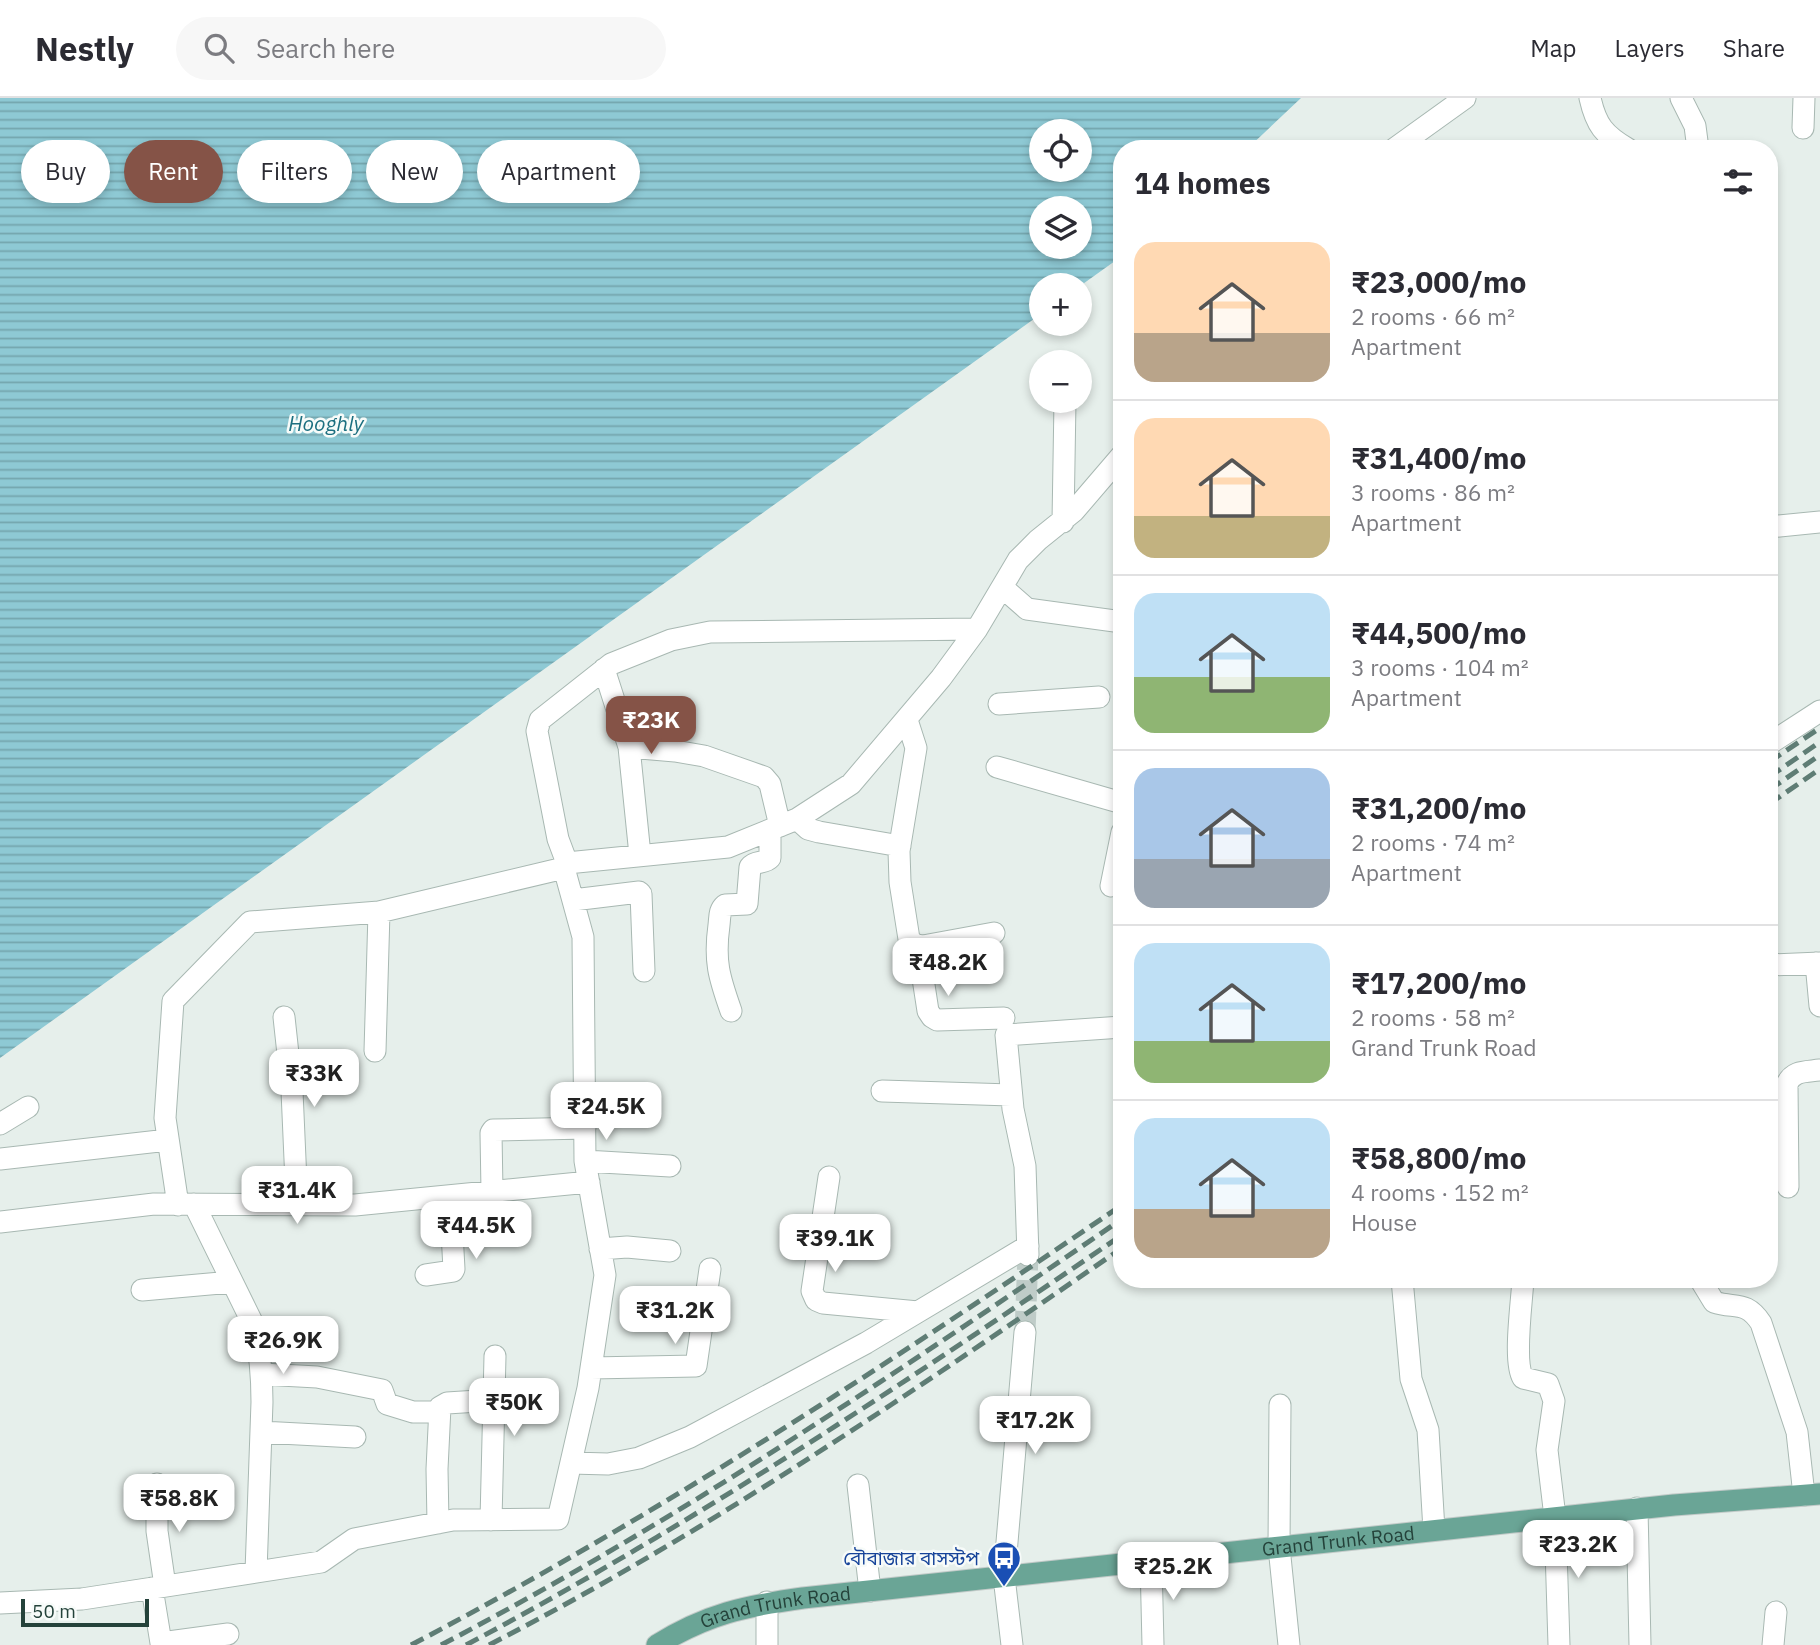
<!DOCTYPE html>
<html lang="en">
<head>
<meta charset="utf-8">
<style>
	:root { --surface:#fff; --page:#f7f7f7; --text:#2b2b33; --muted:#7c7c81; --line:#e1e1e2; --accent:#855347 }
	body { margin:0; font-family:"IBM Plex Sans","Noto Sans Bengali",sans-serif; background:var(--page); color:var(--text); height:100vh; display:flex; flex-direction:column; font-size:26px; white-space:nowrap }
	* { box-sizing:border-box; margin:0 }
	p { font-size:23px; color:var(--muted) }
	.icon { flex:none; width:38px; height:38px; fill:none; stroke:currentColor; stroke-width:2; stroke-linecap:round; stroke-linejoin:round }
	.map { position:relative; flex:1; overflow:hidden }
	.panel { position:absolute; left:1113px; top:42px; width:665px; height:1148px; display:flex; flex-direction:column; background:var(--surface); border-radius:28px; box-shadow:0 4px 10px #0003 }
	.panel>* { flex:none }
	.banner { position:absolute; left:21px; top:42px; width:665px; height:63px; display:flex; gap:14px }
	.buttons { position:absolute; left:1029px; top:21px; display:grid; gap:14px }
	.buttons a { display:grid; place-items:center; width:63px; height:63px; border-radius:50%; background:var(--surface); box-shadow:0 4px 10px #0003; font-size:35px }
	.scale { position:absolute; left:21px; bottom:18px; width:128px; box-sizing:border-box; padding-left:7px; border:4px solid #24423a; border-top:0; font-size:19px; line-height:24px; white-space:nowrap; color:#24423a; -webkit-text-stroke:5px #f7fbf9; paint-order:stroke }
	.price { position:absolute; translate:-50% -60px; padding:0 16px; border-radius:14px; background:#fff; color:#222; font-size:23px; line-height:46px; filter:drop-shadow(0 2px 4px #0008) }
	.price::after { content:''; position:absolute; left:50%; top:42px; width:21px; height:16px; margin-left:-10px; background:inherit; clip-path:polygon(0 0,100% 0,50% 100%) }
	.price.on { background:var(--accent); color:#fff }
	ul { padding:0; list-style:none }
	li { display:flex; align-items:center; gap:21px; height:175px; padding:0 21px }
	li+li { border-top:2px solid var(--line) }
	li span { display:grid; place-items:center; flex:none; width:196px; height:140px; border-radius:21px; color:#555 }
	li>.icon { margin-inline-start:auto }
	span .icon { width:84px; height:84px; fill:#fffc; stroke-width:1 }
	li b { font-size:30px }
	h2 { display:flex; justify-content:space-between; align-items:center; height:84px; padding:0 21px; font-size:30px }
	.tag { padding:0 24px; border-radius:32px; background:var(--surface); box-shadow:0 4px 10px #0003; font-size:24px; line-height:63px }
	.tag.on { background:var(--accent); color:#fff }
	header { display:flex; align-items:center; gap:42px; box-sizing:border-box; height:98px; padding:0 35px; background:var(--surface); border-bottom:2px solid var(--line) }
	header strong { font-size:33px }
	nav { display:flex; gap:38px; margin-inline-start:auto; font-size:24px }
	.search { width:490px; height:63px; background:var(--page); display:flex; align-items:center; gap:18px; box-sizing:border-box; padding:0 24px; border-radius:38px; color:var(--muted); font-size:26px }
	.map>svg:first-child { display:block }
	.water { fill:url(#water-rules); fill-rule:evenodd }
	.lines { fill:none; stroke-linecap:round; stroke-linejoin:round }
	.minor-tunnel { stroke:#bfccc8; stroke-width:21; stroke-dasharray:21 10; stroke-linecap:butt }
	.minor-casing { stroke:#a8b8b2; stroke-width:23 }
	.major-casing { stroke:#c2cac8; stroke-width:23 }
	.minor { stroke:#fff; stroke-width:21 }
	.major { stroke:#6aa596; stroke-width:21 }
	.rail { stroke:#5f7d75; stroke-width:5; stroke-dasharray:14 7; stroke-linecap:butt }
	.labels { text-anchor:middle; stroke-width:5; stroke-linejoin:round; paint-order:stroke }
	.street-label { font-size:19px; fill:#24423a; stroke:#f7fbf9 }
	.transit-label { font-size:19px; fill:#164399; stroke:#f7fbf9; text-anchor:end }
	.water-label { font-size:21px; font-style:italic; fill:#1c6f80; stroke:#f7fbf9 }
</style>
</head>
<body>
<header>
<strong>Nestly</strong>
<div class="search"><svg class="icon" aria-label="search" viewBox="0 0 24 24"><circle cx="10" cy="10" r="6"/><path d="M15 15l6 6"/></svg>Search here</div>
<nav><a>Map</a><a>Layers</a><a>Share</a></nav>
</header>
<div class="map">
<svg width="1820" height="1547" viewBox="0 0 1820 1547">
	<defs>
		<pattern id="water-rules" width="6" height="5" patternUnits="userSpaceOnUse" patternTransform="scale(1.75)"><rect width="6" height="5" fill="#8ec9d4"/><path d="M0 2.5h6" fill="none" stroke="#74a5ad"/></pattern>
	</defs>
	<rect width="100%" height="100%" fill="#e6efeb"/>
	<path class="water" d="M 0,0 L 1301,0 L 1247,51 L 1122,51 L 1122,158 L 1080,188 L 1041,187 L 1041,216 L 0,960 ZM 1041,33 L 1080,33 L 1080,72 L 1041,72 ZM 1041,110 L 1080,110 L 1080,149 L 1041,149 Z"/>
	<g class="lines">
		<path class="minor-tunnel" d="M 1025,1234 L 1028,1157"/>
		<g class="minor-casing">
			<path id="minor" d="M 1590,0 C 1596,27 1604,37 1628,51
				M 1681,0 L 1695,28 L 1698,51
				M 1803,30 L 1804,0
				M 1394,51 L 1465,0
				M 1063,424 L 1065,303
				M 1769,429 L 1820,424
				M 1002,489 L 1027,511 L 1122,524
				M 604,571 L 629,649 L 640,757
				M 999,606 L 1099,599
				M 907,622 L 916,650 L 899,753 L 900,784 L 909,841 L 915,847 L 923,848 L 994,835
				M 1769,646 L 1820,613
				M 629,649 L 675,653 L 704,658 L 764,679 L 770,686 L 780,728
				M 997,669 L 1122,705
				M 797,721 L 808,731 L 819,734 L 900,748
				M 567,765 L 558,741 L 537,633 L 540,622 L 611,566 L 671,542 L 710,534 L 977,531
				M 1111,788 L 1122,734
				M 573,802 L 639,794 L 641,796 L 644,873
				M 918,848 L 928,913 L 932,919 L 937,922 L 1004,920
				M 1816,865 L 1820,908
				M 1769,867 L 1820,865
				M 731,913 C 719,879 714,863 719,827 C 720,819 719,812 725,807 L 747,806 L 750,769 C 755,762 765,766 770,760 L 770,732
				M 284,919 L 292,993 L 297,1107
				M 375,953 L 379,814
				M 882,993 L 1011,997
				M 0,1026 L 28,1009
				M 0,1061 L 168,1042
				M 585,1063 L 670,1068
				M 829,1079 L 812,1193 L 816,1202 L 823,1205 L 918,1214
				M 1788,1089 L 1787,986 C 1793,972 1806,974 1820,972
				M 492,1093 L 491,1035 L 493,1032 L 585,1030
				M 194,1106 L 255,1230 C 260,1255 262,1279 262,1304 L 256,1474
				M 178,1107 L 165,1020 L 173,903 L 250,824 L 379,814 L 564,770
				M 0,1124 L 154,1106 L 355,1107 L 589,1084
				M 600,1151 L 627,1149 L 670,1153
				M 1028,1157 L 1025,1068 L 1013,1011 L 1006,937 L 1122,929
				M 426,1177 L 453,1173 L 454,1171 L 450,1098
				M 1402,1181 L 1411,1281 L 1428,1332 L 1434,1432
				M 1523,1181 C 1522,1203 1513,1264 1523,1280 L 1548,1286 L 1554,1303 L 1547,1352 L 1555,1419 L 1559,1547
				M 1700,1181 L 1714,1204 C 1735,1211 1746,1202 1761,1225 L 1797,1334 L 1804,1397
				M 142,1192 L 232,1184
				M 591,1270 L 696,1268 L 710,1171
				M 262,1276 L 317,1279 L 382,1292 L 387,1306 L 413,1314 L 440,1314
				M 1280,1307 L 1279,1449 L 1289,1547
				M 261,1334 L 355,1339
				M 571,1365 L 608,1366 L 639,1360 L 690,1339 L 866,1245 L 1028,1148
				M 157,1386 L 157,1433 L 165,1488
				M 858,1387 L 870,1493
				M 1637,1410 L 1640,1547
				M 491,1422 L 495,1258
				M 438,1425 L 437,1371 L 440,1309 L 447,1305 L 494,1302
				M 1151,1463 L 1153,1547
				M 152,1490 L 161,1545 L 228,1536
				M 0,1505 L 82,1501 L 321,1464 L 354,1441 L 453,1422 L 558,1421 L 588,1290 L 605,1177 L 585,1063 L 583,839 L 564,770 L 567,765 L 728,749 L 797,721 L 851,686 L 941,580 L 977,531 L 1018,462 L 1038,442 L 1074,413 L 1122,357
				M 767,1547 L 767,1504
				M 1012,1547 L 1004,1479 L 1025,1234
				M 1773,1547 L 1776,1514"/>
		</g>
		<g class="major-casing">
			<g id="major">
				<path id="s1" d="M 657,1547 C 707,1516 745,1508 803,1500 L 1674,1407 L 1820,1396"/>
			</g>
		</g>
		<use href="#minor" class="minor"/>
		<use href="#major" class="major"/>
		<path class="rail" d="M 1769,664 L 1820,630
			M 1769,679 L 1820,644
			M 1769,692 L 1820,657
			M 1769,706 L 1820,671
			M 411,1547 C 659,1417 891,1264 1122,1107
			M 441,1547 C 678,1423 901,1272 1122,1121
			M 466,1547 C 694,1426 909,1282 1122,1137
			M 489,1547 C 710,1433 917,1291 1122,1150"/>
	</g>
	<defs>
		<g id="bus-pin" transform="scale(1.75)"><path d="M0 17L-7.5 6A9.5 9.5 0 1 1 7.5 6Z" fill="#1a4fb4" stroke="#f7fbf9"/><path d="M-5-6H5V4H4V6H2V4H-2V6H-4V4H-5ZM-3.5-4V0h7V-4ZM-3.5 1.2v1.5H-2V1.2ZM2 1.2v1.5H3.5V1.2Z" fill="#fff"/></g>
	</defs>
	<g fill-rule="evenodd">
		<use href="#bus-pin" x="1004" y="1460"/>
	</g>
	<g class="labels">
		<g class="street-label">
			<text dy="7" stroke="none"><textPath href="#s1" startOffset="693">Grand Trunk Road</textPath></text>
			<text dy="7" stroke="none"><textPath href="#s1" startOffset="126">Grand Trunk Road</textPath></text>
		</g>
		<g class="transit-label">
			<text x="979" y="1467">বৌবাজার বাসস্টপ</text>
		</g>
		<g class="water-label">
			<text x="326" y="333">Hooghly</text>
		</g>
	</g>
</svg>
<div class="buttons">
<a><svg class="icon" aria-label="locate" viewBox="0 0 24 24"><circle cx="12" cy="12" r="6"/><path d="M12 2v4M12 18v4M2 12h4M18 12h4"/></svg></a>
<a><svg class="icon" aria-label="layers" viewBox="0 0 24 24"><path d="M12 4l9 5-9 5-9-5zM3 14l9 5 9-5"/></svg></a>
<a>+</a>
<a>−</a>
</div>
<div class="scale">50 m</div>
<b class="price on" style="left:651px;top:658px">₹23K</b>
<b class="price" style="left:948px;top:900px">₹48.2K</b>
<b class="price" style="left:314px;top:1011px">₹33K</b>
<b class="price" style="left:606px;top:1044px">₹24.5K</b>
<b class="price" style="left:297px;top:1128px">₹31.4K</b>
<b class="price" style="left:476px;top:1163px">₹44.5K</b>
<b class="price" style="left:835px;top:1176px">₹39.1K</b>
<b class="price" style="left:675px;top:1248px">₹31.2K</b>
<b class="price" style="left:283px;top:1278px">₹26.9K</b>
<b class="price" style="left:514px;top:1340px">₹50K</b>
<b class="price" style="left:1035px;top:1358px">₹17.2K</b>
<b class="price" style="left:179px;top:1436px">₹58.8K</b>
<b class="price" style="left:1578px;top:1482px">₹23.2K</b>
<b class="price" style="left:1173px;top:1504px">₹25.2K</b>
<div class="banner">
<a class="tag">Buy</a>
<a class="tag on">Rent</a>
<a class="tag">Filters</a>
<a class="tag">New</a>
<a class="tag">Apartment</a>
</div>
<section class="panel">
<h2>14 homes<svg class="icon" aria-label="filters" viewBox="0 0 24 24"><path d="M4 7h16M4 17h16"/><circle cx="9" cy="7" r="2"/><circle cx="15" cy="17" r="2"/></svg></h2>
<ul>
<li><span style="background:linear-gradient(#ffd9b3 65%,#b9a48a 0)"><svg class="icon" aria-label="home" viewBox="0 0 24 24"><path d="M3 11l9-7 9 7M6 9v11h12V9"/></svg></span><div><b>₹23,000/mo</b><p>2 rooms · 66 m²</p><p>Apartment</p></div></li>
<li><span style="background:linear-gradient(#ffd9b3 70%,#c2b280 0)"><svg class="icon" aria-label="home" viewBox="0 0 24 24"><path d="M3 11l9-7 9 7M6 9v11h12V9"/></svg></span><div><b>₹31,400/mo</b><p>3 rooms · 86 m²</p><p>Apartment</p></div></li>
<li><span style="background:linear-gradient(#bfe0f5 60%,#8fb573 0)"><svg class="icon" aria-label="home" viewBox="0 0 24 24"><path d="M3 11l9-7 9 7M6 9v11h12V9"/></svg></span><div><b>₹44,500/mo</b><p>3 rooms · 104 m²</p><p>Apartment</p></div></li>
<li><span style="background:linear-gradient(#a9c7e8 65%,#9aa5b1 0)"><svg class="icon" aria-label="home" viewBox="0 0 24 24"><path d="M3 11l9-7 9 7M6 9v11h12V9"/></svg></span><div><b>₹31,200/mo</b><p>2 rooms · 74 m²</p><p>Apartment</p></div></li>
<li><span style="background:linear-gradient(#bfe0f5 70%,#8fb573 0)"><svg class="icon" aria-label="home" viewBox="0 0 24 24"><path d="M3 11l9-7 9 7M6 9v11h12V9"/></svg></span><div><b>₹17,200/mo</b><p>2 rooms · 58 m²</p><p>Grand Trunk Road</p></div></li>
<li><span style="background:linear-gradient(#bfe0f5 65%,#b9a48a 0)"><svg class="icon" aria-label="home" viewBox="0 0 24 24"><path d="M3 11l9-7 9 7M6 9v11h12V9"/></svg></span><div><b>₹58,800/mo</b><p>4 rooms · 152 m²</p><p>House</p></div></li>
</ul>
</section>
</div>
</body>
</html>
